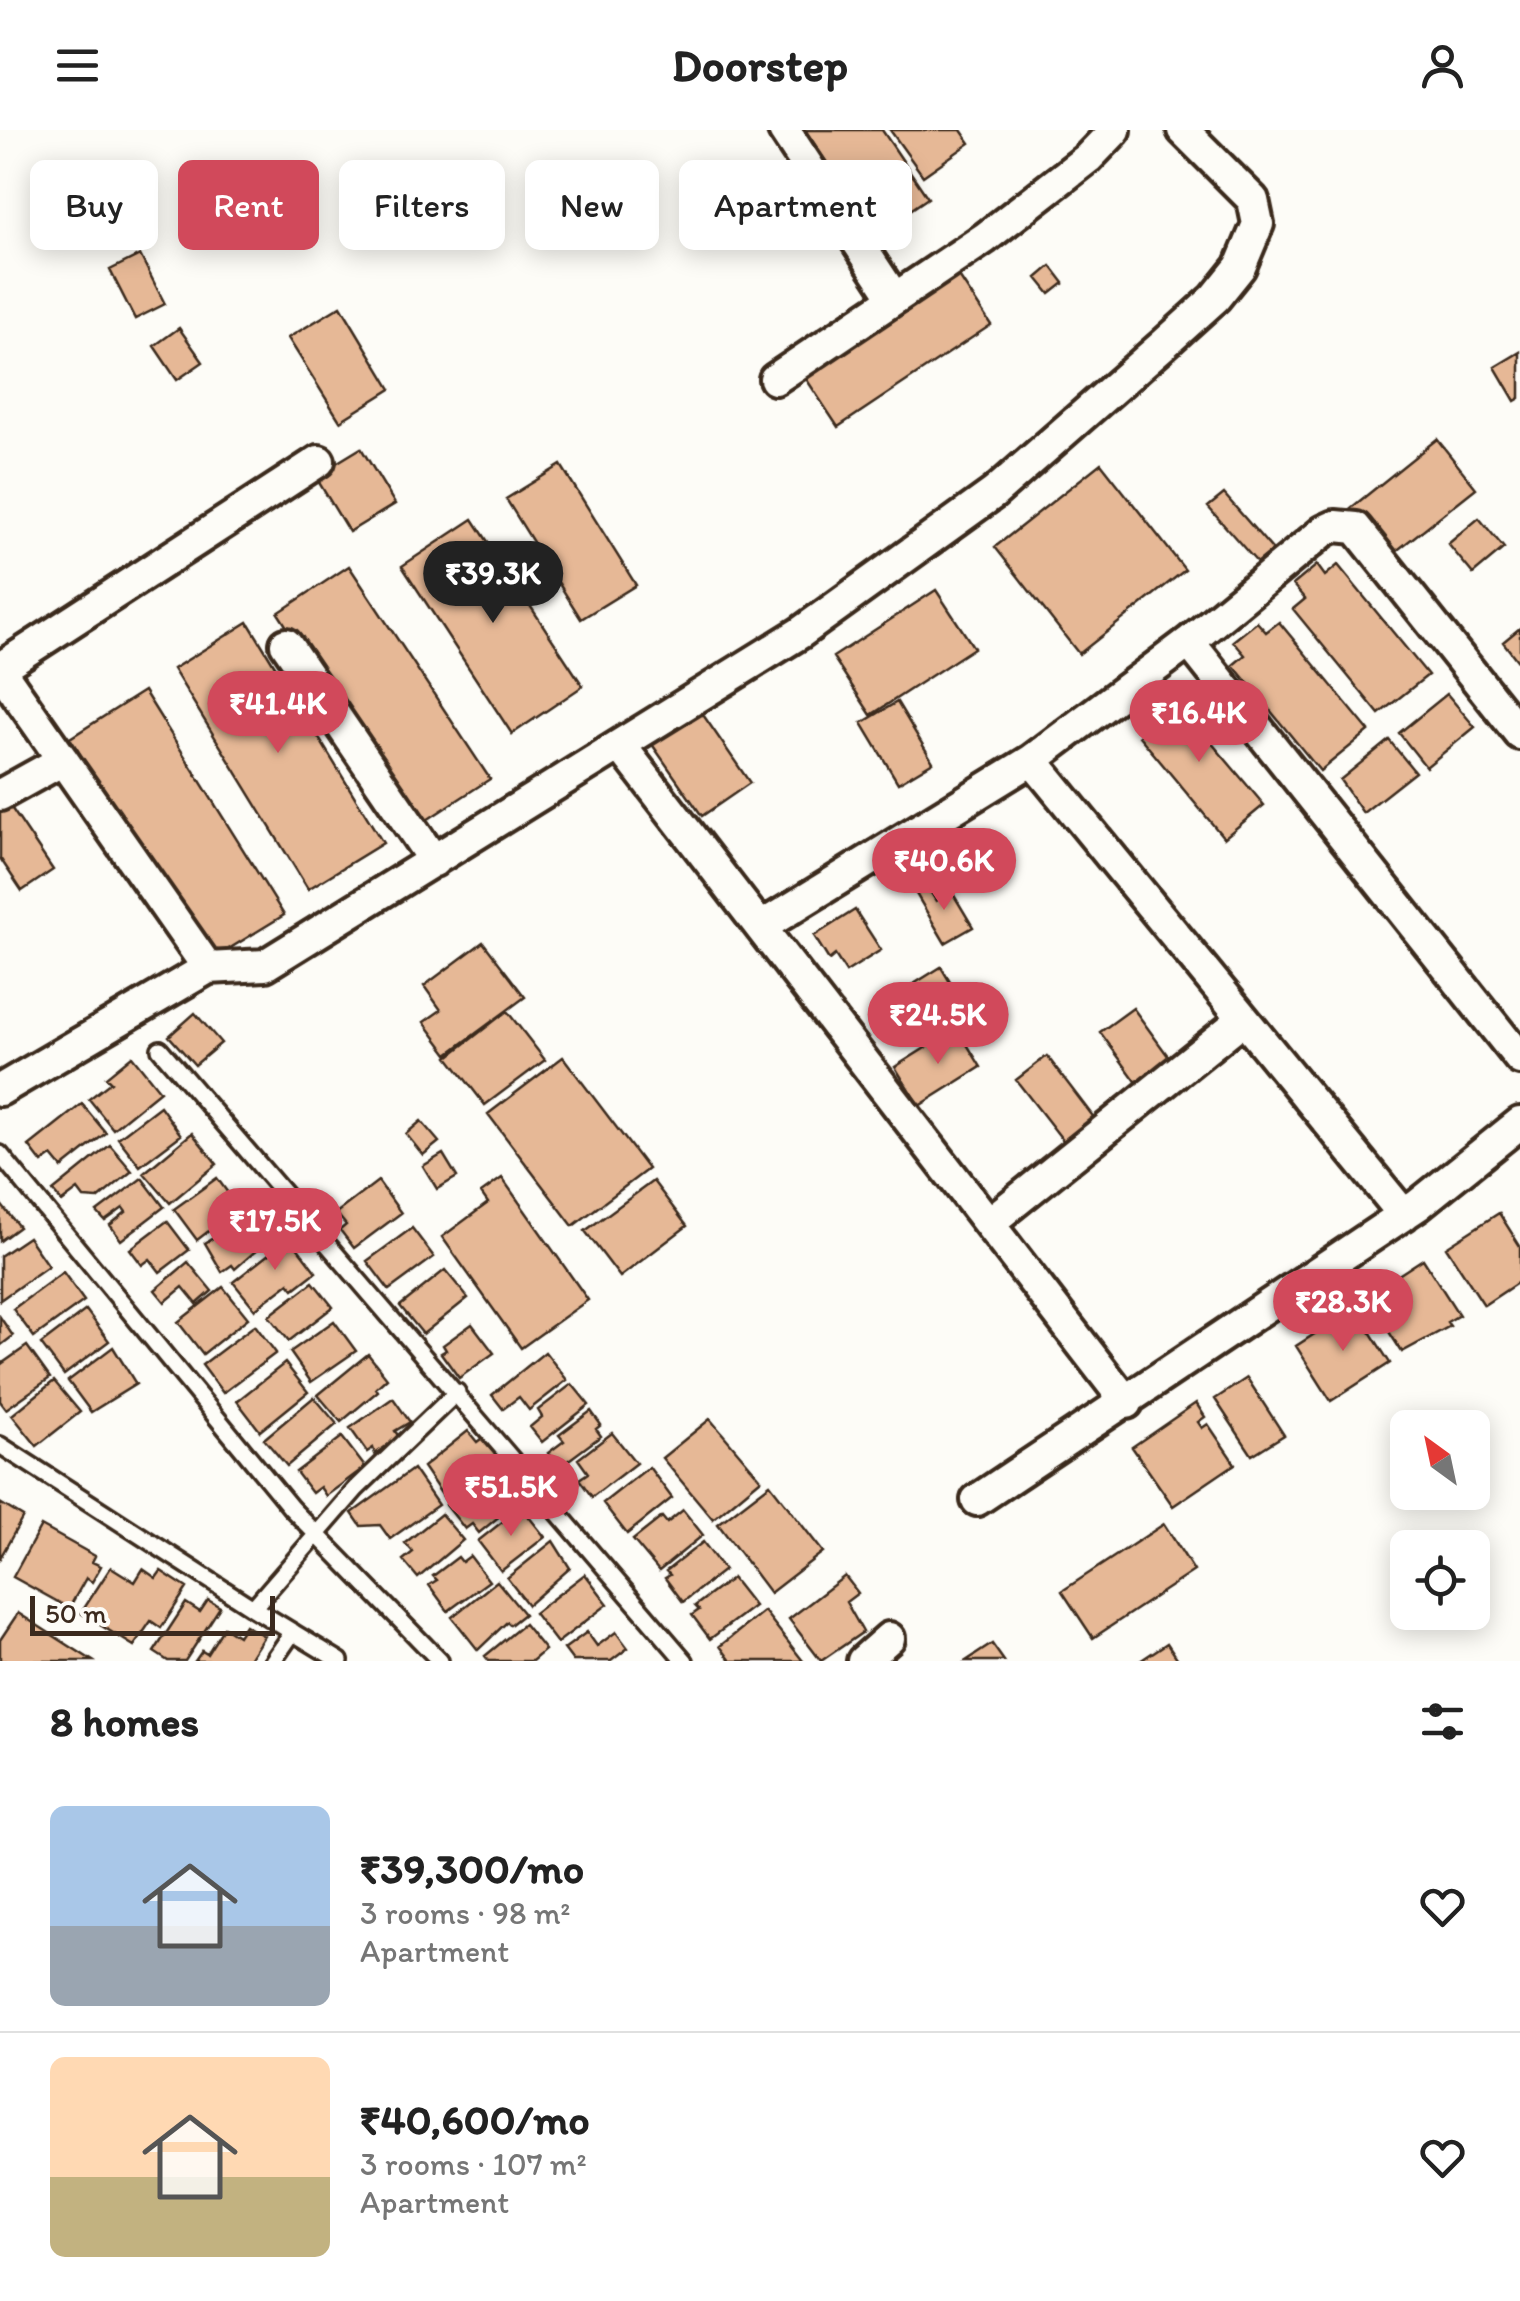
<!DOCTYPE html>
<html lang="en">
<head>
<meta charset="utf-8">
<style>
	:root { --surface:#fff; --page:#f2f2f2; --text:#222; --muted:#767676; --line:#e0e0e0; --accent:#d1495b }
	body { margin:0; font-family:Itim,sans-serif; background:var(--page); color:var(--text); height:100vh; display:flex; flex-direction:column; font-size:38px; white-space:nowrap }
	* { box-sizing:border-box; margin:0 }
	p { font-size:32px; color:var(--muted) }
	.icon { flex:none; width:55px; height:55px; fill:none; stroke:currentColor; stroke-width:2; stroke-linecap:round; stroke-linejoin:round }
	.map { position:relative; height:1531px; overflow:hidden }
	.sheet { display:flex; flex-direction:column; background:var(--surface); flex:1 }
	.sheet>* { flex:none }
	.top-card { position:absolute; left:30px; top:30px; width:1000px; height:90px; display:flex; gap:20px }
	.needle { width:65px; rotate:327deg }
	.tools { position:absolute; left:1390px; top:1280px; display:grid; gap:20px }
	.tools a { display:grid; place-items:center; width:100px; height:100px; border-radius:15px; background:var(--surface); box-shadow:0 5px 25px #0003; font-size:50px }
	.scale { position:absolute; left:30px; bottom:25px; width:245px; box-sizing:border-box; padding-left:10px; border:5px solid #3b2a1e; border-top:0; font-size:28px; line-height:35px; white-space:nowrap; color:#3b2a1e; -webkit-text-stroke:8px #fdfcf7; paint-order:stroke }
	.price { position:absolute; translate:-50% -85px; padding:0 22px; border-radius:35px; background:var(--accent); color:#fff; font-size:32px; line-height:65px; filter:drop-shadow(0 2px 5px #0008) }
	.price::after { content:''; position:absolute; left:50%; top:60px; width:30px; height:22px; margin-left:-15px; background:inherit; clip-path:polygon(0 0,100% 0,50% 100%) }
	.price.active { background:#222; color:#fff }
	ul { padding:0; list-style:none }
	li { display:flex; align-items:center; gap:30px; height:250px; padding:0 50px }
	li+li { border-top:2px solid var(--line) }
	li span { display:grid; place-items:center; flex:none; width:280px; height:200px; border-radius:15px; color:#555 }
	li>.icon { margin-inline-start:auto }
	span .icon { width:120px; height:120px; fill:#fffc; stroke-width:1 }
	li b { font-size:42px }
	h2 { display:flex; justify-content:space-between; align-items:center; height:120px; padding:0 50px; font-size:42px }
	.tag { padding:0 35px; border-radius:15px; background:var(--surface); box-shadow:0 5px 25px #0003; font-size:35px; line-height:90px }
	.tag.active { background:var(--accent); color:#fff }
	header { display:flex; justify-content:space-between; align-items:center; height:130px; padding:0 50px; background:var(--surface); font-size:45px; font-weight:700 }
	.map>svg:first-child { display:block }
	.building { fill:#e6b896; stroke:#3b2a1e; stroke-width:2.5 }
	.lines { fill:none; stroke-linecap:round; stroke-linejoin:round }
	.lane-casing { stroke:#3b2a1e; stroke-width:22 }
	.street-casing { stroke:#3b2a1e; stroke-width:38 }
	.lane { stroke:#fdfcf7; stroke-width:15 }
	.street { stroke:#fdfcf7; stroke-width:30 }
</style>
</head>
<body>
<header><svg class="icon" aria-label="menu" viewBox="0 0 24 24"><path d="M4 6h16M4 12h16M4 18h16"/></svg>Doorstep<svg class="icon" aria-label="person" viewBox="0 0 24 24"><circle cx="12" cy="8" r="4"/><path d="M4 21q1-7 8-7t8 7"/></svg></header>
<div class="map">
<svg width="1520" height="1531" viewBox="0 0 1520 1531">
	<rect width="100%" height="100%" fill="#fdfcf7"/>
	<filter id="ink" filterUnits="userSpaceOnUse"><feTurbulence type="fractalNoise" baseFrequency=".01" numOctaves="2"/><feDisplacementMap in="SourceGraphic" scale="20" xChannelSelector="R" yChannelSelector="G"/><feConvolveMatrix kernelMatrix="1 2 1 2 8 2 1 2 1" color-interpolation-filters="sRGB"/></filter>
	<g filter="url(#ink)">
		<path class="building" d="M 805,0 L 882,0 L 928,68 L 875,104 Z
			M 890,0 L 961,0 L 970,13 L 923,46 Z
			M 140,125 L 165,174 L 135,189 L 110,140 Z
			M 1051,136 L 1064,153 L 1050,164 L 1037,148 Z
			M 954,139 L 991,195 L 838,297 L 801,241 Z
			M 341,176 L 391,259 L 340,291 L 288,208 Z
			M 179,198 L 203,232 L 177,250 L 154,216 Z
			M 1520,222 L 1520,268 L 1515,271 L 1495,237 Z
			M 1437,309 L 1476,358 L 1390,426 L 1351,378 Z
			M 361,318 L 395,374 L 349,402 L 315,346 Z
			M 1101,333 L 1185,440 L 1079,524 L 995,417 Z
			M 561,335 L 636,455 L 581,489 L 506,369 Z
			M 1224,364 L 1284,433 L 1269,446 L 1208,377 Z
			M 1479,388 L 1504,418 L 1473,444 L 1448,414 Z
			M 473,389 L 583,556 L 512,604 L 402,436 Z
			M 1317,435 L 1325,446 L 1338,435 L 1428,545 L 1379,584 L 1293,479 L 1305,469 L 1293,455 Z
			M 349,436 L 490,649 L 416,697 L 278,483 Z
			M 936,460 L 974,518 L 871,585 L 833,527 Z
			M 248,492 L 383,713 L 308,759 L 173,539 Z
			M 1257,492 L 1266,502 L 1279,492 L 1369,601 L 1320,641 L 1233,535 L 1245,525 L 1233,511 Z
			M 1520,498 L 1520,534 L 1503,512 Z
			M 144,561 L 284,785 L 209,831 L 70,608 Z
			M 1447,564 L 1475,597 L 1426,637 L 1399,603 Z
			M 1165,566 L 1174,577 L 1188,566 L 1204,585 L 1194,592 L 1264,675 L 1224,708 L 1139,606 L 1152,596 L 1142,584 Z
			M 897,572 L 933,632 L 898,653 L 862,593 Z
			M 697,576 L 750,653 L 702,686 L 649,610 Z
			M 1389,610 L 1415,642 L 1363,683 L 1340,650 Z
			M 10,676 L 53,740 L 22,761 L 0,728 L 0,682 Z
			M 924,751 L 936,771 L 952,762 L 973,797 L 945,813 L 912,757 Z
			M 855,780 L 881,820 L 846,842 L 835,825 L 829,830 L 814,806 Z
			M 483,812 L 525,867 L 448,924 L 424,892 L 441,880 L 424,856 Z
			M 941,837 L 962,872 L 898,911 L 877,877 Z
			M 1133,878 L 1171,930 L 1138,954 L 1100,902 Z
			M 507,881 L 545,930 L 485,975 L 448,927 Z
			M 195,883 L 221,913 L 195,935 L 169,906 Z
			M 957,898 L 981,937 L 919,976 L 895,937 Z
			M 132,926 L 160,961 L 113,999 L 89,969 L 111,952 L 106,947 Z
			M 1047,926 L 1095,989 L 1065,1013 L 1016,950 Z
			M 563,927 L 648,1039 L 573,1096 L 488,984 Z
			M 82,974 L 106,1003 L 62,1038 L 52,1026 L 42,1033 L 29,1016 Z
			M 160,976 L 181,1005 L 140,1036 L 118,1008 Z
			M 421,991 L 439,1012 L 423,1025 L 406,1004 Z
			M 192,1003 L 217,1034 L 170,1073 L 144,1043 Z
			M 110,1015 L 132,1041 L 98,1069 L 84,1068 L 78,1060 L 62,1072 L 53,1061 Z
			M 443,1024 L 457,1047 L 437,1059 L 423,1036 Z
			M 142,1048 L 164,1077 L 121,1110 L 110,1095 L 126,1082 L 123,1078 L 105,1091 L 97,1082 Z
			M 217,1048 L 239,1078 L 197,1110 L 174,1079 Z
			M 502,1048 L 588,1170 L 521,1218 L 442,1107 L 488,1073 L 481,1063 Z
			M 378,1051 L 401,1083 L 354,1118 L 340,1100 L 346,1095 L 336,1083 Z
			M 653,1051 L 687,1096 L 620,1147 L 585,1101 Z
			M 0,1073 L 19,1097 L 0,1111 Z
			M 1499,1083 L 1520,1116 L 1520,1151 L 1484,1175 L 1446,1117 Z
			M 248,1087 L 266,1112 L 235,1139 L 232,1135 L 222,1142 L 205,1113 Z
			M 167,1091 L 189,1120 L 160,1142 L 150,1129 L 142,1135 L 130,1119 Z
			M 412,1098 L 434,1127 L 389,1160 L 367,1131 Z
			M 287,1104 L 316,1142 L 294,1159 L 289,1153 L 255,1179 L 233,1152 L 274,1120 L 271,1116 Z
			M 28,1107 L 48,1136 L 0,1170 L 0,1126 Z
			M 1423,1129 L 1459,1185 L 1447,1192 L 1450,1196 L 1402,1222 L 1366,1166 Z
			M 188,1132 L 212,1161 L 197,1174 L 183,1157 L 165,1172 L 155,1160 Z
			M 445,1140 L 468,1168 L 423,1204 L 400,1176 Z
			M 63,1142 L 84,1171 L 34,1207 L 13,1179 Z
			M 313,1152 L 333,1177 L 289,1211 L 269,1186 Z
			M 223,1157 L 248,1188 L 203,1224 L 178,1192 Z
			M 1355,1178 L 1390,1233 L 1331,1271 L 1296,1216 Z
			M 86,1180 L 109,1211 L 64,1245 L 41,1214 Z
			M 0,1187 L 13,1206 L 0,1216 Z
			M 334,1191 L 356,1221 L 311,1252 L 290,1222 Z
			M 472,1194 L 494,1223 L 459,1248 L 441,1223 L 446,1220 L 443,1215 Z
			M 255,1195 L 276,1223 L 223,1263 L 202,1235 Z
			M 27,1216 L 50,1248 L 6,1279 L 0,1271 L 0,1235 Z
			M 113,1217 L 136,1254 L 91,1282 L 68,1251 Z
			M 545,1222 L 567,1250 L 529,1280 L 519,1267 L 503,1279 L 492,1265 Z
			M 368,1224 L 387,1248 L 376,1258 L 378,1261 L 341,1292 L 318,1265 Z
			M 285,1233 L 308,1262 L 260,1301 L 237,1271 Z
			M 1247,1248 L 1284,1305 L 1252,1325 L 1215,1269 Z
			M 54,1251 L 80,1282 L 37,1316 L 12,1285 Z
			M 572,1254 L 589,1275 L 542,1312 L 530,1297 L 542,1287 L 538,1280 Z
			M 314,1267 L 337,1294 L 287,1336 L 264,1309 Z
			M 393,1268 L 410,1292 L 395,1301 L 399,1307 L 375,1324 L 373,1318 L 367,1322 L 350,1298 Z
			M 1196,1273 L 1205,1287 L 1198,1292 L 1202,1298 L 1208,1294 L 1235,1334 L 1173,1376 L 1132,1317 Z
			M 591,1281 L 601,1295 L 596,1299 L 601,1306 L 558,1338 L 548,1323 L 564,1311 L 559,1305 Z
			M 710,1289 L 761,1349 L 713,1389 L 662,1328 Z
			M 468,1301 L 477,1312 L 490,1302 L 504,1321 L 444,1368 L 423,1337 Z
			M 612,1303 L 636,1333 L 592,1367 L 579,1349 L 588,1343 L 578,1329 Z
			M 342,1307 L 365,1337 L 326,1366 L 320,1357 L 312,1363 L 296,1342 Z
			M 649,1337 L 672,1368 L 627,1404 L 603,1373 Z
			M 413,1339 L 438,1375 L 390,1409 L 380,1395 L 361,1396 L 352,1383 Z
			M 498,1340 L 518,1371 L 479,1403 L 472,1394 L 465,1399 L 446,1375 Z
			M 770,1354 L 823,1422 L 770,1463 L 718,1394 Z
			M 0,1373 L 23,1387 L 0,1428 Z
			M 521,1377 L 545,1407 L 501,1441 L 478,1411 Z
			M 683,1380 L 703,1405 L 659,1441 L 633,1410 L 662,1387 L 667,1393 Z
			M 441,1384 L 463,1410 L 418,1448 L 403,1430 L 413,1422 L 405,1413 Z
			M 1164,1394 L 1194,1441 L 1093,1508 L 1062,1461 Z
			M 41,1396 L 95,1426 L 92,1432 L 101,1436 L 92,1452 L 86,1448 L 69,1478 L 13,1447 Z
			M 553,1411 L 570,1438 L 528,1475 L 507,1448 Z
			M 703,1412 L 724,1440 L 683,1472 L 665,1448 L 670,1445 L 666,1441 Z
			M 470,1426 L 489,1451 L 448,1481 L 429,1455 L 437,1450 L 433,1446 L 458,1427 L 462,1432 Z
			M 111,1437 L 135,1452 L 143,1439 L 156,1448 L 161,1441 L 187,1458 L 161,1498 L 151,1491 L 134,1516 L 81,1483 Z
			M 585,1444 L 608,1474 L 557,1513 L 534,1483 Z
			M 845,1446 L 858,1463 L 846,1472 L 863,1502 L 821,1531 L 789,1489 Z
			M 732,1448 L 754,1476 L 710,1509 L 692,1485 L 699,1480 L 695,1476 Z
			M 497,1451 L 524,1484 L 510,1495 L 507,1492 L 478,1520 L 452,1487 Z
			M 208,1470 L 220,1477 L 185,1531 L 168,1531 L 154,1522 L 186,1473 L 200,1482 Z
			M 764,1481 L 803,1531 L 731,1531 L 720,1516 Z
			M 18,1483 L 93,1531 L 0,1531 L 0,1510 Z
			M 524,1494 L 545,1520 L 532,1531 L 489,1531 L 485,1526 Z
			M 245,1495 L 264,1506 L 248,1531 L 195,1531 L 202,1521 L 207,1524 L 224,1497 L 238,1506 Z
			M 587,1502 L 597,1516 L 616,1502 L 628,1518 L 611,1531 L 573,1531 L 564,1519 Z
			M 1167,1513 L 1179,1531 L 1140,1531 Z
			M 992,1514 L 1004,1531 L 966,1531 Z"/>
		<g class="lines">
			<g class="lane-casing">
				<path id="lane" d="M 160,919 L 685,1531
					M 0,1024 L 291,1378 L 440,1531
					M 0,1315 L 253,1478 L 356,1359 L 457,1262
					M 253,1478 L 340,1531
					M 273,1531 L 293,1502"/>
			</g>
			<g class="street-casing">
				<path id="street" d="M 784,0 L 893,166
					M 775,249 L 985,108 L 1088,28 L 1115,0
					M 1189,512 L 1520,929
					M 286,514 L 434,731
					M 0,538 L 319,331
					M 0,540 L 208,838
					M 620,615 L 1127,1273
					M 1032,630 L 1189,512 L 1324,401 L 1335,396 L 1356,398 L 1520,604
					M 0,665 L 63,630
					M 761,797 L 1032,630 L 1404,1085
					M 0,960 L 208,838 L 265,835 L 800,503 L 994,363 L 1163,215 L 1215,168 L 1240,137 L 1258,94 L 1253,70 L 1183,0
					M 989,1093 L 1243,889
					M 977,1370 L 1418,1075 L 1520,993
					M 863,1531 L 889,1508"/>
			</g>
			<use href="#lane" class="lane"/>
			<use href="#street" class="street"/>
		</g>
	</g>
</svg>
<div class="tools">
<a><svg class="needle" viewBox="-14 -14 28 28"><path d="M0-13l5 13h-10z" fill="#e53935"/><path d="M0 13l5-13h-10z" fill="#767676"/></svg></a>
<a><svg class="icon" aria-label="locate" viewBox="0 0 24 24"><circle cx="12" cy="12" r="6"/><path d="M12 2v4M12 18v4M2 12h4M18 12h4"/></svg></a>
</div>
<div class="scale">50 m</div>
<b class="price active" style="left:493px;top:496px">₹39.3K</b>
<b class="price" style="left:278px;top:626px">₹41.4K</b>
<b class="price" style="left:1199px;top:635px">₹16.4K</b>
<b class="price" style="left:944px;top:783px">₹40.6K</b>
<b class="price" style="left:938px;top:937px">₹24.5K</b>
<b class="price" style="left:275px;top:1143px">₹17.5K</b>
<b class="price" style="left:1343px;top:1224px">₹28.3K</b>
<b class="price" style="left:511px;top:1409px">₹51.5K</b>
<div class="top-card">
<a class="tag">Buy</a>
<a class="tag active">Rent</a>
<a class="tag">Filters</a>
<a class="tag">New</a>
<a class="tag">Apartment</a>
</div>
</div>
<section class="sheet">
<h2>8 homes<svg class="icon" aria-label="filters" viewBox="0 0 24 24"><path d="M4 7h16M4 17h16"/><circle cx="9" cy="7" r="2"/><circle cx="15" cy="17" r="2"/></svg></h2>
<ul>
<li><span style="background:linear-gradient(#a9c7e8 60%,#9aa5b1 0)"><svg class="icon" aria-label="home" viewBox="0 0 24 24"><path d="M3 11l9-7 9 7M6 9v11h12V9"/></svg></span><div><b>₹39,300/mo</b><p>3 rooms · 98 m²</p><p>Apartment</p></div><svg class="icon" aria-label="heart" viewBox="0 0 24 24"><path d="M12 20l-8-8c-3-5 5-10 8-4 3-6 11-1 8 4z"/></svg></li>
<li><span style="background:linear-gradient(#ffd9b3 60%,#c2b280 0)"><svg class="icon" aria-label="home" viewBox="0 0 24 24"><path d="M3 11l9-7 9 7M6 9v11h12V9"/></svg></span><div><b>₹40,600/mo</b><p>3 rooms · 107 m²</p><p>Apartment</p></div><svg class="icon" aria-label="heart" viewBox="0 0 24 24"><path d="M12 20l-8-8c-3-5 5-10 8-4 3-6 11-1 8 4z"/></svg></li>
</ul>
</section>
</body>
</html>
